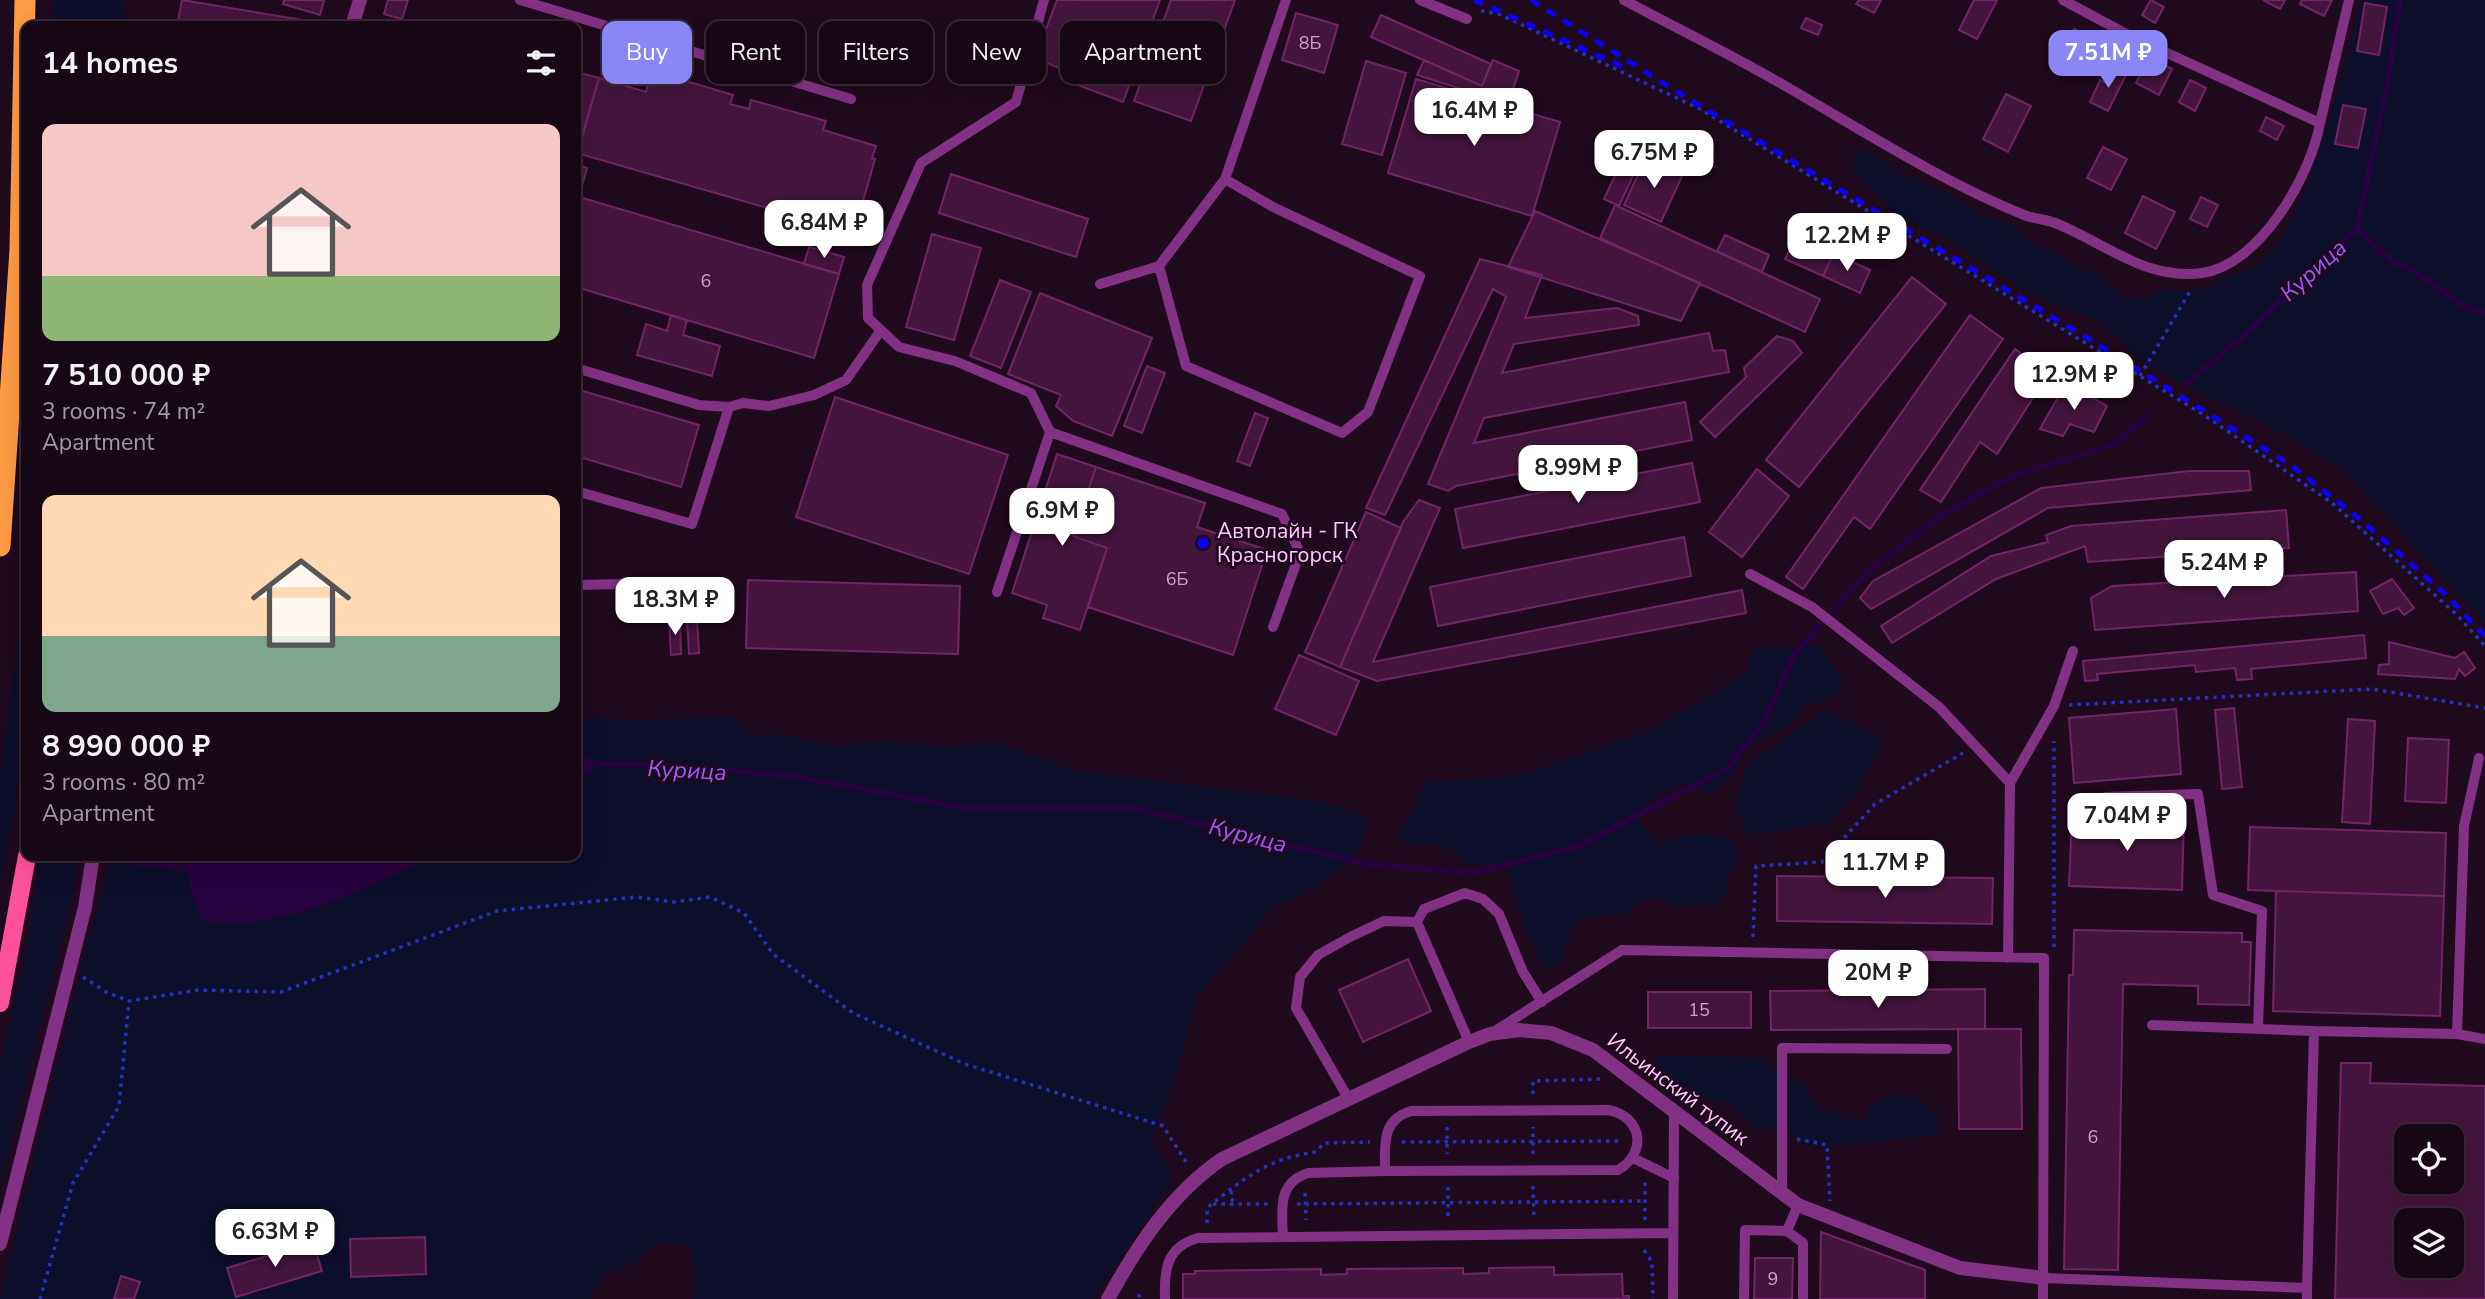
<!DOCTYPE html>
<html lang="en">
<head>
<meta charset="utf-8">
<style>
	:root { --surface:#180816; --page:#21111f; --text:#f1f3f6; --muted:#9f9aa1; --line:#362935; --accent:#8a86f6 }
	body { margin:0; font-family:"Nunito Sans",sans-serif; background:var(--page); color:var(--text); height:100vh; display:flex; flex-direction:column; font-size:26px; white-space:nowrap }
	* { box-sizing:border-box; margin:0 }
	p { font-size:23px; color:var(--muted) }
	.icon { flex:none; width:38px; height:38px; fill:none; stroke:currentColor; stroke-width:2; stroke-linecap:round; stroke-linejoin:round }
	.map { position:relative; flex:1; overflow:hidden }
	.details { position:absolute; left:21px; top:21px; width:560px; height:840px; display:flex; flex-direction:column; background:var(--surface); border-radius:14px; box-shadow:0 7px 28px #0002,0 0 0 2px var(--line) }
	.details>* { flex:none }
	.hud { position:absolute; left:602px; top:21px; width:665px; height:63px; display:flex; gap:14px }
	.buttons { position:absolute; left:2394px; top:1124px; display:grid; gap:14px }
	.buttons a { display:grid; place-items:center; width:70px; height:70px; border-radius:14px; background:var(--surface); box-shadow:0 7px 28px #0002,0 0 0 2px var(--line); font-size:35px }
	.price { position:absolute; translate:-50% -60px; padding:0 16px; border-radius:14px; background:#fff; color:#222; font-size:23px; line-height:46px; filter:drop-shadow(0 2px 4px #0008) }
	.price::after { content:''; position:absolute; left:50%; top:42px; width:21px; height:16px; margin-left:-10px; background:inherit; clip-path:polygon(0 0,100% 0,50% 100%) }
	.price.selected { background:var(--accent); color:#fff }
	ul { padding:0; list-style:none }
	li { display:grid; align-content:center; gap:14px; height:371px; padding:0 21px }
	li span { display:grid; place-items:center; height:217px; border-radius:14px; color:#555 }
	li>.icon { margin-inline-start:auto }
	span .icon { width:126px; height:126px; fill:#fffc; stroke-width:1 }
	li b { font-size:30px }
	h2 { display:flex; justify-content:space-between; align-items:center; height:84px; padding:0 21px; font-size:30px }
	.tag { padding:0 24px; border-radius:14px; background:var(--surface); box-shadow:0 7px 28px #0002,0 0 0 2px var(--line); font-size:24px; line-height:63px }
	.tag.selected { background:var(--accent); color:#fff }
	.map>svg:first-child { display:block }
	.green { fill:#0d0f2b }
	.water { fill:#27043f }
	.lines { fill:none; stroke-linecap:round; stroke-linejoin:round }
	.stream { stroke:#27043f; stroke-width:6 }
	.building { fill:#43153c; stroke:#712466; stroke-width:2; fill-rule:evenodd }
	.path { stroke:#2132bb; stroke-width:3.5; stroke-dasharray:3.5 5; stroke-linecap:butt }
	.lane { stroke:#833184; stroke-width:10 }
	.street { stroke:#833184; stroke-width:14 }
	.primary { stroke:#ff519b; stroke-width:18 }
	.highway { stroke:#ff9c45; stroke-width:21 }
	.rail { stroke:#0c00f5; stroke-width:5; stroke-dasharray:10 9; stroke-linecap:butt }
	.poi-dot { fill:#0c00f5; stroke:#200a1d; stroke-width:2.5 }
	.labels { text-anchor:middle; stroke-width:6; stroke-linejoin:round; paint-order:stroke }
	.number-label { font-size:18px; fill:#d09dcc }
	.poi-label { font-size:21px; fill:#ffcafc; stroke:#200a1d; text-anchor:start }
	.street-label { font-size:21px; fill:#ffcafc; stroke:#200a1d }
	.water-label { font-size:23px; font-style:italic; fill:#9d58ff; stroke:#200a1d }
</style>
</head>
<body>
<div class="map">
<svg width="2485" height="1299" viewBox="0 0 2485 1299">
	<rect width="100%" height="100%" fill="#200a1d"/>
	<path class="green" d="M 53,0 L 123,0 L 125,26 L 53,26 Z
		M 2361,0 L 2485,0 L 2485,623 L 2342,468 L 2260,421 L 2185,385 L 2141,360 L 2117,335 L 2096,321 L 2029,292 L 1955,243 L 1896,215 L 1854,171 L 1854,151 L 1866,150 L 1897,172 L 1952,195 L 1978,215 L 2013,225 L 2021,235 L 2077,267 L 2101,276 L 2122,297 L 2148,299 L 2161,289 C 2195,295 2202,291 2231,276 C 2238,273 2245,272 2251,269 C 2309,236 2344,63 2361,0 Z
		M 23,607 L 16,809 L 0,883 L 0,775 Z
		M 1818,644 L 1841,677 L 1842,691 C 1828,699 1815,701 1801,708 L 1796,719 L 1786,727 L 1750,744 L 1730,779 L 1710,795 L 1686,782 L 1662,793 L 1641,811 L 1641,825 L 1660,843 C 1688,836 1722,823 1741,853 L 1727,877 L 1727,890 L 1720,903 L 1680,907 L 1656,898 L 1644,900 L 1620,915 L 1594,916 L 1581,920 L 1571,930 L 1563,957 L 1552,967 L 1539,966 L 1538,952 L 1526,931 L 1506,867 L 1494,863 L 1467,865 C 1445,844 1442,840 1411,847 L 1400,838 L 1402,826 C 1415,813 1416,797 1426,782 L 1516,777 L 1654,729 L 1746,674 L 1754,650 Z
		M 1826,710 L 1884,739 L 1859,789 L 1829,823 L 1749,835 L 1735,805 L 1748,764 Z
		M 591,715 L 624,721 L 734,716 L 754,736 L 781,734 L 834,747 L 881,741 L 948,747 L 998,743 L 1074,770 L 1328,803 L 1369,818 L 1361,843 L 1345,868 L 1312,889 L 1273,908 L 1198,996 L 1171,1090 L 1152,1139 L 1173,1178 L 1094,1299 L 693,1299 L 696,1277 L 691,1246 L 658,1243 L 633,1263 L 604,1275 L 590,1299 L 0,1299 L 83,959 L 112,856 L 186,856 L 190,888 L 303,913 L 433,856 L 576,856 L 576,782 L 592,773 L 597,763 L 576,750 L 576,727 Z
		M 40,856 L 79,856 L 74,889 L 0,1187 L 0,1066 L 28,940 Z
		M 1658,1056 L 1760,1058 L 1778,1074 L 1803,1084 L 1816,1107 L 1854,1120 L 1866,1119 L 1870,1106 C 1901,1086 1915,1095 1940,1117 L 1936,1134 L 1869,1143 L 1803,1144 L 1783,1127 L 1758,1130 L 1729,1104 L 1680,1094 L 1655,1064 Z"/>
	<path class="water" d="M 576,750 L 598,763 L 592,773 L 576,782 Z
		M 186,856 L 433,856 C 372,887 271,936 202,920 L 190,888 Z"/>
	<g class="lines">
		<path class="stream" d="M 2357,229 L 2388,81 L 2400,0
			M 2357,229 L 2393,262 L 2414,271 L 2467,308 L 2485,312
			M 2185,385 L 2241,338 L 2357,229
			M 1834,610 L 1867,572 L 1943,514 L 2011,477 L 2114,444 L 2149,415
			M 576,763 L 667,765 L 792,776 L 965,808 L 1134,808 L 1367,864 L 1472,873 L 1579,846 L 1728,768 L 1764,722 L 1795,653 L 1820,625
			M 130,862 L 188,868 L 194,866"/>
	</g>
	<path class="building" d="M 182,0 L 309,21 L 308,26 L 177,26 Z
		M 284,0 L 324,0 L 320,15 L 283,4 Z
		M 388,0 L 408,0 L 402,19 L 384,14 Z
		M 1057,0 L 1160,0 L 1123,102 L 1067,81 L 1071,72 L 1035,59 Z
		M 1171,0 L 1235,0 L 1191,121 L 1134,101 Z
		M 1859,0 L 1881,0 L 1874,13 L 1856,4 Z
		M 1974,0 L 1997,0 L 1977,39 L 1959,30 Z
		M 2151,0 L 2164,7 L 2155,23 L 2142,15 Z
		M 2263,0 L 2285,0 L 2280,9 Z
		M 2302,0 L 2332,0 L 2324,16 L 2300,4 Z
		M 2365,3 L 2387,7 L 2379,55 L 2357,51 Z
		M 1296,13 L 1338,25 L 1324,73 L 1282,60 Z
		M 1381,15 L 1491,64 L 1482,86 L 1371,37 Z
		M 1806,18 L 1822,25 L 1818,35 L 1801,28 Z
		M 2074,29 L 2102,43 L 2087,73 L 2059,59 Z
		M 2149,57 L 2172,69 L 2159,95 L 2136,83 Z
		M 1424,60 L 1482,86 L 1493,60 L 1519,71 L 1508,104 L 1417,75 Z
		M 1366,61 L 1406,73 L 1382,155 L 1342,144 Z
		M 2115,67 L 2127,73 L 2108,111 L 2090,102 L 2100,80 L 2106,83 Z
		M 576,72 L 599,78 L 576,159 Z
		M 659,73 L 733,95 L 730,104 L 749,109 L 751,100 L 826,121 L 823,130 L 876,146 L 872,158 L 875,159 L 854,233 L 577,153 L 599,78 L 646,92 L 649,80 L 656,82 Z
		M 1416,79 L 1560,122 L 1532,216 L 1388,173 Z
		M 2190,80 L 2206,88 L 2195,111 L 2179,102 Z
		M 2006,94 L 2031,106 L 2008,152 L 1983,139 Z
		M 2343,105 L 2366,109 L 2358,148 L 2335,144 Z
		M 2266,117 L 2284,126 L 2277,140 L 2260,131 Z
		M 2103,147 L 2127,159 L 2111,190 L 2087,178 Z
		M 1625,154 L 1640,161 L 1619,206 L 1604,199 Z
		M 1646,157 L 1683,174 L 1661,222 L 1624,205 Z
		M 576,164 L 587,168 L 579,197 L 576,196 Z
		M 951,174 L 1088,219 L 1076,257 L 939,213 Z
		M 576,196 L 839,274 L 814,358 L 576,287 Z
		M 2143,196 L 2175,212 L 2156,249 L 2125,233 Z
		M 2201,197 L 2218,205 L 2207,227 L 2190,219 Z
		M 1615,205 L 1820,299 L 1805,332 L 1600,238 Z
		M 1535,211 L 1700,283 L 1681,321 L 1508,267 Z
		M 932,234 L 981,248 L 954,340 L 906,327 Z
		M 1725,235 L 1769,255 L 1762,272 L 1717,251 Z
		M 1796,236 L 1834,253 L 1823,276 L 1785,259 Z
		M 809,247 L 844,257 L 839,274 L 804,264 Z
		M 1834,253 L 1870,270 L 1860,293 L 1823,276 Z
		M 1480,259 L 1542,275 L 1525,318 L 1617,308 L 1638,316 L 1639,325 L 1514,344 L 1502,373 L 1709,333 L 1713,351 L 1725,350 L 1729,372 L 1484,418 L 1474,443 L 1685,402 L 1692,440 L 1456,486 L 1448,491 L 1428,484 L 1506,297 L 1493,289 L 1385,515 L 1366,508 Z
		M 1912,277 L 1946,304 L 1799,487 L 1766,460 Z
		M 1000,280 L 1031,292 L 1001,368 L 970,356 Z
		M 1040,293 L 1152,338 L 1112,436 L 1073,421 L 1056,406 L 1061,395 L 1008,374 Z
		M 671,315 L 687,320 L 683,335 L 720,346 L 712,376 L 637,355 L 646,324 L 667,331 Z
		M 1970,315 L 2003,339 L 1870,529 L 1854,517 L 1803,589 L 1786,577 Z
		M 1777,336 L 1793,341 L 1802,353 L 1715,437 L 1700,422 L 1746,377 L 1744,368 Z
		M 2015,349 L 2049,373 L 1997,454 L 1980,442 L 1941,502 L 1920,490 Z
		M 1147,366 L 1165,373 L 1142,433 L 1124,426 Z
		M 2066,383 L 2107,406 L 2094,432 L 2070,424 L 2063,436 L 2040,429 Z
		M 576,389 L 699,425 L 681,487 L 576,456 Z
		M 835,397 L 1008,455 L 969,574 L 796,517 Z
		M 1255,413 L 1268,418 L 1250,466 L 1237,461 Z
		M 1057,454 L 1096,467 L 1073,536 L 1107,548 L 1080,630 L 1043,618 L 1047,605 L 1012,593 Z
		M 1692,463 L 1700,502 L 1463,548 L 1455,509 Z
		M 1096,467 L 1205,503 L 1197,527 L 1267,550 L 1233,655 L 1088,607 L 1107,548 L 1073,536 Z
		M 1757,469 L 1789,496 L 1742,557 L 1709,532 Z
		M 2189,471 L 2249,471 L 2251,490 L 2048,508 L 1871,609 L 1860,598 L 1873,581 L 2041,488 Z
		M 1419,500 L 1440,508 L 1373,662 L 1742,590 L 1746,613 L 1377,681 L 1340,667 L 1403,522 Z
		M 2286,510 L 2289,548 L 2088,562 L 2085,546 L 1996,579 L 1892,643 L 1881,626 L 1991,556 L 2048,542 L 2046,535 L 2071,526 Z
		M 1366,512 L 1401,528 L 1340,667 L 1305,652 Z
		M 1684,537 L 1691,576 L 1438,626 L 1430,587 Z
		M 2356,572 L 2358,611 L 2095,630 L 2091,598 L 2112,586 Z
		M 2392,579 L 2414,608 L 2404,615 L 2398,608 L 2383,614 L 2370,591 Z
		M 748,580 L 960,586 L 958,654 L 746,648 Z
		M 687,620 L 697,620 L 699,653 L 689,654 Z
		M 669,621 L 680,621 L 681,654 L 671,655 Z
		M 2364,635 L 2366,658 L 2251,669 L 2252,679 L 2237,680 L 2235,668 L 2196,672 L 2195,665 L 2097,674 L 2098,680 L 2085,681 L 2083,661 Z
		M 2389,642 L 2455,658 L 2464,652 L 2475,668 L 2465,676 L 2459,669 L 2455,679 L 2378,674 L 2379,665 L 2389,664 Z
		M 1299,655 L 1359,681 L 1336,735 L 1275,709 Z
		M 2234,708 L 2242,787 L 2222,789 L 2215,710 Z
		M 2176,709 L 2181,774 L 2074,783 L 2069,718 Z
		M 2348,719 L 2375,721 L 2370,824 L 2342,822 Z
		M 2408,738 L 2449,740 L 2446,803 L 2405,801 Z
		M 2072,815 L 2184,819 L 2182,890 L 2069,886 Z
		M 2250,827 L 2446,833 L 2444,896 L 2248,890 Z
		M 1777,876 L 1993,878 L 1992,924 L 1777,921 Z
		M 2276,891 L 2444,896 L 2440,1016 L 2273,1011 Z
		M 2074,930 L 2242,933 L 2242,942 L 2251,942 L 2249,1005 L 2198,1004 L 2198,986 L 2123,984 L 2118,1270 L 2064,1269 L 2069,975 L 2073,975 Z
		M 1408,959 L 1431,1011 L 1363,1042 L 1339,990 Z
		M 1985,989 L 1985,1029 L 1771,1030 L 1770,991 Z
		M 1648,992 L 1751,992 L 1751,1028 L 1648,1028 Z
		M 1958,1029 L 2021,1029 L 2022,1129 L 1959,1129 Z
		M 2341,1063 L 2371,1063 L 2370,1083 L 2485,1086 L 2485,1299 L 2335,1299 ZM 2406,1136 L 2452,1136 L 2452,1181 L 2406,1181 ZM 2406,1220 L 2452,1220 L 2452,1265 L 2406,1265 Z
		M 1821,1232 L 1925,1270 L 1925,1299 L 1820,1299 Z
		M 425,1237 L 426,1274 L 351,1277 L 350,1239 Z
		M 313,1242 L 322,1271 L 236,1297 L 227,1268 Z
		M 1755,1258 L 1793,1258 L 1792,1299 L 1754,1299 Z
		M 1554,1267 L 1554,1275 L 1622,1274 L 1623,1296 L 1629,1296 L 1629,1299 L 1183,1299 L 1183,1274 L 1195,1274 L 1195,1271 L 1321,1269 L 1321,1275 L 1347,1274 L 1347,1269 L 1463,1268 L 1463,1274 L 1489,1273 L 1489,1268 Z
		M 121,1276 L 140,1282 L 134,1299 L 114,1299 Z"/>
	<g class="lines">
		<path class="path" d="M 1481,11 L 1499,14 L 1700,109 L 2204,415 L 2332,503 L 2456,614 L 2485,646
			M 2140,376 L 2192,288
			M 2069,705 L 2372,689 L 2485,708
			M 1753,937 L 1756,866 L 1822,862 L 1875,804 L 1963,753
			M 2054,947 L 2054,741
			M 83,977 L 106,992 L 129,1001 L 198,990 L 281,992 L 497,911 L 637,897 L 674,902 L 710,897 L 744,913 L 773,954 L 853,1013 L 965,1064 L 1163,1126 L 1188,1165
			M 1533,1094 L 1533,1081 L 1601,1079
			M 1447,1127 L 1447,1154
			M 1797,1139 L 1827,1145 L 1830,1201
			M 1402,1142 L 1622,1141
			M 1533,1154 L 1533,1127
			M 1533,1186 L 1534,1220
			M 1448,1187 L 1448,1221
			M 1232,1191 L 1230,1198 L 1236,1203
			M 1305,1193 L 1306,1220
			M 1213,1204 L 1268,1204
			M 1297,1204 L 1645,1201
			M 1645,1220 L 1645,1182
			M 1207,1223 L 1207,1208 C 1243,1179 1268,1158 1316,1152 L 1324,1143 L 1370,1142
			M 1644,1250 L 1652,1262 L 1653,1299
			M 1139,1294 L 1139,1299
			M 40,1299 L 73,1183 L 119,1106 L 129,1001"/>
		<path class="lane" d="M 520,0 L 851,99
			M 1044,0 L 1016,102 L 921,163 L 867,285 L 868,318 L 899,347 L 955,361 L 1031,393 L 1050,432 L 1282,514 L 1300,553 L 1273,627
			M 1420,0 L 1467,19
			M 1624,0 C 1678,29 1734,56 1787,87 C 1865,132 1941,181 2024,215 C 2034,219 2045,219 2055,223 C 2104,242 2145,281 2202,273 C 2260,265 2311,175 2320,123 L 2132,37 L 2063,0
			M 2320,123 L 2349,0
			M 1159,266 L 1186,366 L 1342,433 L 1368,412 L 1420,276 L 1273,207 L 1225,179
			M 1100,284 L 1159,266 L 1225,179 L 1286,0
			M 576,368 L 699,405 L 729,407
			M 576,491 L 692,524 L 729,407 L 743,403 L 769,406 L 814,395 L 846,380 L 881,330
			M 1750,574 L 1812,607 L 1939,707 L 2010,783 L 2008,958
			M 576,585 L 625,584
			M 997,592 L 1050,432
			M 2010,783 L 2054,706 L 2073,651
			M 2105,797 L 2198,794 L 2213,895 L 2262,911 L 2258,1029
			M 2152,1025 L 2314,1031 L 2307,1288
			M 1495,1031 L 1622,950 L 2044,958 L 2043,1299
			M 2314,1031 L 2457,1034 L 2464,826 L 2479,758
			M 2457,1034 L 2485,1039
			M 1469,1042 L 1417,922 L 1424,909 L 1465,893 L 1483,899 L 1499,914 L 1523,972 L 1542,1002
			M 1348,1098 L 1296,1008 L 1300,977 L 1318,955 L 1350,937 L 1384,921 L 1417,922
			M 1608,1110 C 1642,1116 1648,1153 1618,1170 L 1385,1171 C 1385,1145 1381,1120 1411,1111 Z
			M 1633,1158 L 1674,1178
			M 1782,1194 L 1782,1048 L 1947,1049
			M 1787,1231 L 1803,1243 L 1803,1299
			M 1283,1237 C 1282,1210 1277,1183 1308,1173 L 1385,1171
			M 2044,1278 L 2307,1288 L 2307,1299
			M 1165,1299 C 1164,1270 1166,1247 1198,1238 L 1673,1233
			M 1673,1299 L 1674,1112
			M 1744,1299 L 1745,1230 L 1787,1231 L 1798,1205"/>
		<path class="street" d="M 352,26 L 360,0
			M 0,1244 L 85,907 L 93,856
			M 1108,1299 C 1137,1246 1171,1194 1222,1159 L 1469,1042 L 1490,1034 L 1519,1030 L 1551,1033 L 1593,1050 L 1798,1205 L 1960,1268 L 2044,1278"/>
		<path class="primary" d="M 0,1003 L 27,856"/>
		<path class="highway" d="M 0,546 L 20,250 L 25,0"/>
		<path class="rail" d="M 1474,0 L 1628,69
			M 1531,0 L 1679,93 L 2089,339 L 2292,466 L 2361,520 L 2444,593 L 2485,636"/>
	</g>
	<circle class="poi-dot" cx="1203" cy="543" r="7"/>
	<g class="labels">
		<g class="number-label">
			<text x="1310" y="49">8Б</text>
			<text x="706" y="287">6</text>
			<text x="1177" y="585">6Б</text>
			<text x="1699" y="1016">15</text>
			<text x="2093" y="1143">6</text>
			<text x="1773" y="1285">9</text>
		</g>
		<g class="poi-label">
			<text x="1217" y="538">Автолайн - ГК<tspan x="1217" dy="24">Красногорск</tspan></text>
		</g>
		<g class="street-label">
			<text transform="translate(1678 1089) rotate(37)" y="7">Ильинский тупик</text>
		</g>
		<g class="water-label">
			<text transform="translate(2313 270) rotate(-42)" y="8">Курица</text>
			<text transform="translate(687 770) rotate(3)" y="8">Курица</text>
			<text transform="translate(1248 835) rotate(14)" y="8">Курица</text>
		</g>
	</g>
</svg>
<div class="buttons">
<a><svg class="icon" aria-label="locate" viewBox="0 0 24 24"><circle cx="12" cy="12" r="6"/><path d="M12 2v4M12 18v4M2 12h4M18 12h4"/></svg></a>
<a><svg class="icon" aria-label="layers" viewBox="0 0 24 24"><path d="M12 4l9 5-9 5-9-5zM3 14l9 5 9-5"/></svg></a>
</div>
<b class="price selected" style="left:2108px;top:90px">7.51M ₽</b>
<b class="price" style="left:1474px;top:148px">16.4M ₽</b>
<b class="price" style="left:1654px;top:190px">6.75M ₽</b>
<b class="price" style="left:824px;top:260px">6.84M ₽</b>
<b class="price" style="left:1847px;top:273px">12.2M ₽</b>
<b class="price" style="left:2074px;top:412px">12.9M ₽</b>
<b class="price" style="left:1578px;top:505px">8.99M ₽</b>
<b class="price" style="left:1062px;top:548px">6.9M ₽</b>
<b class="price" style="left:2224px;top:600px">5.24M ₽</b>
<b class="price" style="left:675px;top:637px">18.3M ₽</b>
<b class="price" style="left:2127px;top:853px">7.04M ₽</b>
<b class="price" style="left:1885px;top:900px">11.7M ₽</b>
<b class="price" style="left:1878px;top:1010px">20M ₽</b>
<b class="price" style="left:275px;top:1269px">6.63M ₽</b>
<div class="hud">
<a class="tag selected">Buy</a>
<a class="tag">Rent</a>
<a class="tag">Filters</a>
<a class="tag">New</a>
<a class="tag">Apartment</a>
</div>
<section class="details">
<h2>14 homes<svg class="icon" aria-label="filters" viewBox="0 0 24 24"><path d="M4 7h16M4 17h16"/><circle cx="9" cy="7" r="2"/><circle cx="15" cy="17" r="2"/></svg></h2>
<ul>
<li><span style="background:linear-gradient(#f6c9c9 70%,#8fb573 0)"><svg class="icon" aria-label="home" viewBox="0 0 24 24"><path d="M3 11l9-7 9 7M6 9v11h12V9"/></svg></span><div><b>7 510 000 ₽</b><p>3 rooms · 74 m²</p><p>Apartment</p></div></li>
<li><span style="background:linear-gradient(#ffd9b3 65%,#7fa58c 0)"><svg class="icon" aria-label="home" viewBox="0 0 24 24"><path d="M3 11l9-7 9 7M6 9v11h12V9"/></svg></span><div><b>8 990 000 ₽</b><p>3 rooms · 80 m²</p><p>Apartment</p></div></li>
</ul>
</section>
</div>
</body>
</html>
